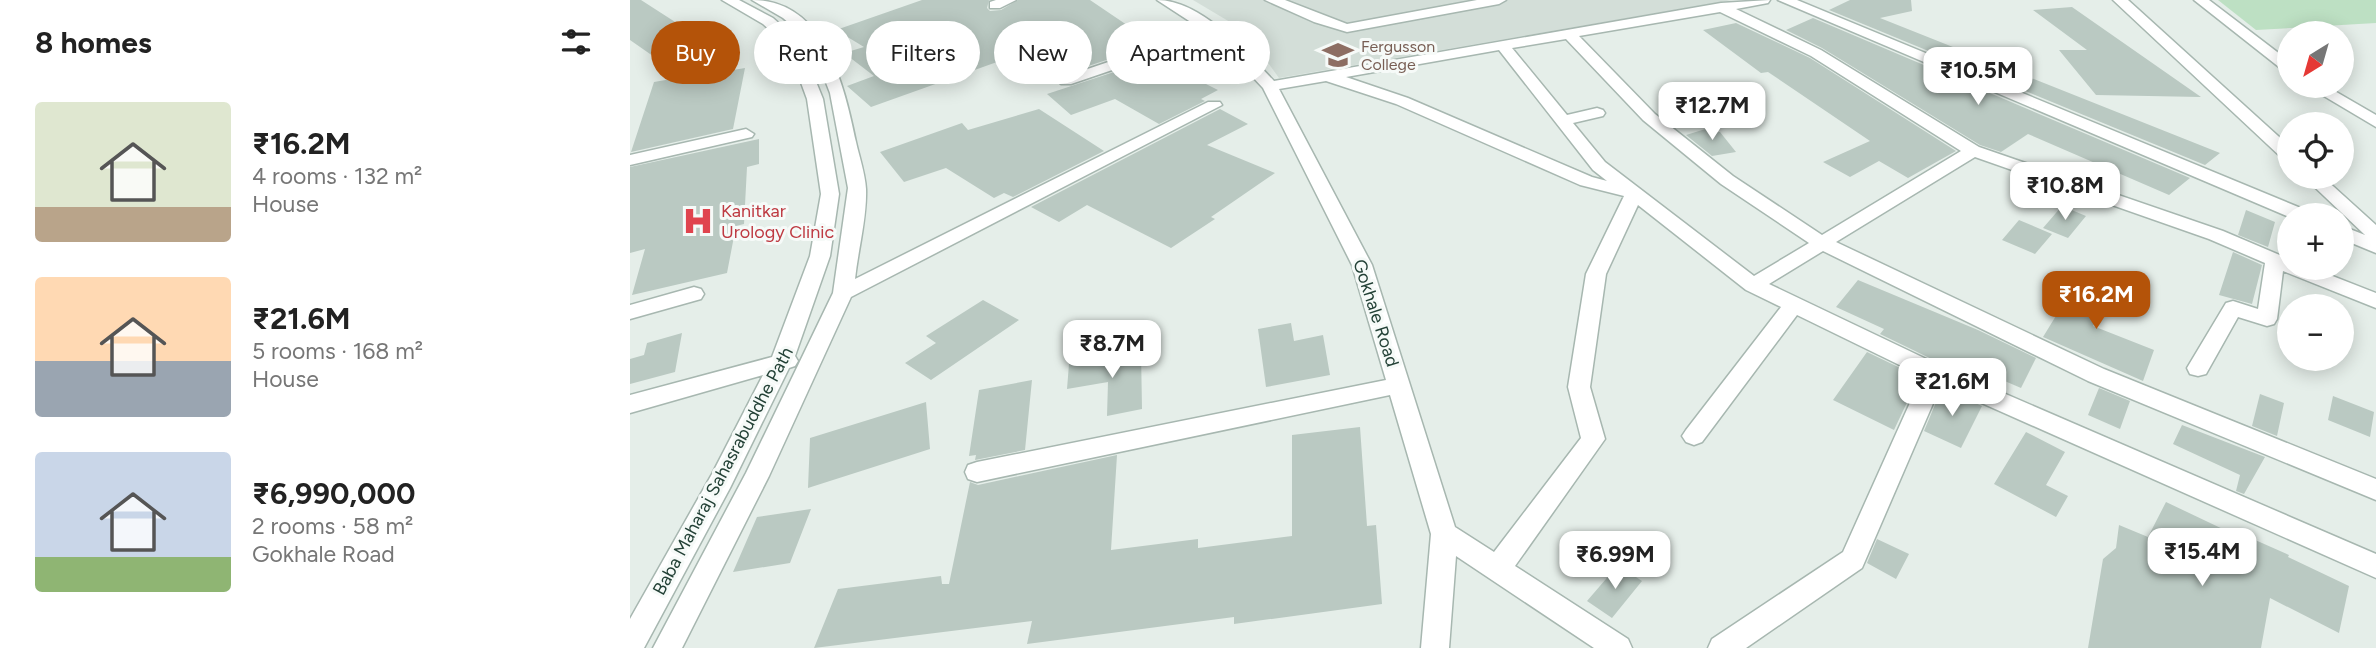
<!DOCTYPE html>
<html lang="en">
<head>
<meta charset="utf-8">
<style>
	:root { --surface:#fff; --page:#f2f2f2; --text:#222; --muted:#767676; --accent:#b45309 }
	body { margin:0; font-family:Figtree,sans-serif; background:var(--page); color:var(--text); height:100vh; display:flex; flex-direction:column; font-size:26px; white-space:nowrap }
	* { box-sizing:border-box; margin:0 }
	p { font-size:23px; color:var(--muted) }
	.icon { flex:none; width:38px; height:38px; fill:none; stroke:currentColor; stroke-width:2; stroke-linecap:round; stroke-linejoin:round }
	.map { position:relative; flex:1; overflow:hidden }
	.panel { display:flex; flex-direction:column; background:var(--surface); width:630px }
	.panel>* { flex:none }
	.hud { position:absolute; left:21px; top:21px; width:665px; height:63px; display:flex; gap:14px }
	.needle { width:46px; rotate:217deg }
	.fabs { position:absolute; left:1647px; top:21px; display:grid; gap:14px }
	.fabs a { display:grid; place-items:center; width:77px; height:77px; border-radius:50%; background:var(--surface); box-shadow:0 4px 18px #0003; font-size:35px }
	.price { position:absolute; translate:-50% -60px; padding:0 16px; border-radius:14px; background:#fff; color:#222; font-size:23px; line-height:46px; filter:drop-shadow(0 2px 4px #0008) }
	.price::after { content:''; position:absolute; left:50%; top:42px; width:21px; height:16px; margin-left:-10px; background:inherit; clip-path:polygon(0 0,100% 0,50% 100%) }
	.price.on { background:var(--accent); color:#fff }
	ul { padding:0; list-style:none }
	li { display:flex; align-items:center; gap:21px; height:175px; padding:0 35px }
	li span { display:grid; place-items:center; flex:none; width:196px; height:140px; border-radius:7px; color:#555 }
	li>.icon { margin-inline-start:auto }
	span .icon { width:84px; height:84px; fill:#fffc; stroke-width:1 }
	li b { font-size:30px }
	h2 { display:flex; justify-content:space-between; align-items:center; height:84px; padding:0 35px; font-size:30px }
	.pill { padding:0 24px; border-radius:32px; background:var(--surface); box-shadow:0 4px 18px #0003; font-size:24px; line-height:63px }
	.pill.on { background:var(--accent); color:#fff }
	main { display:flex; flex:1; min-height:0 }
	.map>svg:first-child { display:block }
	.built { fill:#d3ded8 }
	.green { fill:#bde0c3 }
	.building { fill:#bac9c2 }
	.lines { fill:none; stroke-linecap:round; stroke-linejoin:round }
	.minor-casing { stroke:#a7b7b0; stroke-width:3 }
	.minor { fill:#fff; fill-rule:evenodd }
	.labels { text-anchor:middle; stroke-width:6; stroke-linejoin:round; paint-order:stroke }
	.far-education-label { font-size:16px; fill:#785e54; stroke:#f6faf8; text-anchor:start }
	.health-label { font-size:18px; fill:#be3a42; stroke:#f6faf8; text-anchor:start }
	.street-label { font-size:18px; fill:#234136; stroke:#f6faf8 }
</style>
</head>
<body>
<main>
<section class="panel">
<h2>8 homes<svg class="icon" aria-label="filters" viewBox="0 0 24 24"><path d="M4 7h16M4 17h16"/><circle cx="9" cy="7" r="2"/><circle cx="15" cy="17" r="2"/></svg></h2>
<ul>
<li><span style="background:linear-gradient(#dfe7d0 75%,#b9a48a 0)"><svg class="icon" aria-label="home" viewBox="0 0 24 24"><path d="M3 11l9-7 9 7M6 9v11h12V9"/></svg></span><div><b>₹16.2M</b><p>4 rooms · 132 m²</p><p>House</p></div></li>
<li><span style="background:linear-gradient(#ffd9b3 60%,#9aa5b1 0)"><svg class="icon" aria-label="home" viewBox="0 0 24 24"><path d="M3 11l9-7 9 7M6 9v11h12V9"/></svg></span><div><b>₹21.6M</b><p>5 rooms · 168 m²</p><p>House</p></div></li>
<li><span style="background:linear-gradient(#c9d6e8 75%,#8fb573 0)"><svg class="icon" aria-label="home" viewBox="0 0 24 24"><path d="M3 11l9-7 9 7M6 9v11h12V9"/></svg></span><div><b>₹6,990,000</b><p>2 rooms · 58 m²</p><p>Gokhale Road</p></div></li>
</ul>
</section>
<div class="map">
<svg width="1746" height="648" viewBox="0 0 1746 648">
	<rect width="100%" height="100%" fill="#e5eee9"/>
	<path class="built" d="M 563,0 L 1102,0 L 649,78 L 615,31 Z"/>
	<path class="green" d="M 1588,0 L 1746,0 L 1746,23 L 1626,30 Z"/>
	<path class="building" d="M 0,0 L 11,0 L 98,56 L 91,72 L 115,68 L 103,129 L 1,152 L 24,82 L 53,77 L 0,40 Z
		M 292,0 L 359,0 L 357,8 L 360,11 L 371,10 L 388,0 L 460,0 L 525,44 L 440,72 L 406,48 L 241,107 L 217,86 L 244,76 L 214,53 L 234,47 L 206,30 Z
		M 1220,0 L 1281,0 L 1282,11 L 1250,18 L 1590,153 L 1575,165 L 1199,10 Z
		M 1442,7 L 1571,97 L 1466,95 L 1429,50 L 1457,50 L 1403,10 Z
		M 1183,18 L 1560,178 L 1539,195 L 1398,134 L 1371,152 L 1350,145 L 1192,48 L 1156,30 Z
		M 1106,23 L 1180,58 L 1326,151 L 1278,178 L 1249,161 L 1220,177 L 1193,162 L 1240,141 L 1138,72 L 1131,73 L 1073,30 Z
		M 539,54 L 566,73 L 558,75 L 588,90 L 571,99 L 575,101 L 529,124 L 485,99 L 441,115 L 417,94 Z
		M 409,109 L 474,151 L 383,197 L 374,193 L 364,198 L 316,168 L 274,182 L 250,152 L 332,123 L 338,130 Z
		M 590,109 L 618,124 L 577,145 L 645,173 L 581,217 L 585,219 L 541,248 L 457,205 L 429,222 L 401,207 Z
		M 1082,127 L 1085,132 L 1090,132 L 1106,152 L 1082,156 L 1056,135 Z
		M 129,139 L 129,164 L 117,167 L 114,224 L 106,226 L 97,273 L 2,295 L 15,249 L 0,253 L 0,167 Z
		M 1432,206 L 1456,216 L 1438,238 L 1413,228 Z
		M 1616,210 L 1645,222 L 1638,247 L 1608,235 Z
		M 1389,220 L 1422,234 L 1405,254 L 1372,240 Z
		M 1603,252 L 1632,265 L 1622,304 L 1589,295 Z
		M 1451,275 L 1484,288 L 1463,326 L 1524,350 L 1513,381 L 1413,337 Z
		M 1228,280 L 1348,330 L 1406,358 L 1391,388 L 1370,379 L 1366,387 L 1314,365 L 1250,334 L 1254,329 L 1206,307 Z
		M 353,300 L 389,320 L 301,380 L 275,363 L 306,343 L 296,336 Z
		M 661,323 L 664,341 L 693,335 L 700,375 L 636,387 L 628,329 Z
		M 52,333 L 45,372 L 0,384 L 0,359 L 14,355 L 17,343 Z
		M 511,351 L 512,409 L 477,416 L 478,382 L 437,389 L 439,364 Z
		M 1237,352 L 1289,377 L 1264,430 L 1203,400 Z
		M 402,380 L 395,450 L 345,460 L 346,455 L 339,456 L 349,390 Z
		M 1312,388 L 1352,406 L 1331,448 L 1294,431 Z
		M 1469,388 L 1500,401 L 1490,429 L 1458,415 Z
		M 1630,394 L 1654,403 L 1647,436 L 1622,426 Z
		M 1703,396 L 1744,412 L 1740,437 L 1698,420 Z
		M 296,402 L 300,449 L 178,488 L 180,438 Z
		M 1552,425 L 1635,457 L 1614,494 L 1606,491 L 1610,475 L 1543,444 Z
		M 730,427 L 737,526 L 746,525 L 752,604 L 604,624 L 604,617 L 397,644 L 402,621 L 184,648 L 208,589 L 311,576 L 312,584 L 319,584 L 340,482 L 348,485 L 487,455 L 481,550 L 568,539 L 568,548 L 662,536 L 662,435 Z
		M 1396,432 L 1435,452 L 1416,485 L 1438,496 L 1426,517 L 1364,484 Z
		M 1536,502 L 1597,531 L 1598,528 L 1659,555 L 1658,557 L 1719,586 L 1709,633 L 1640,598 L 1631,648 L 1458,648 L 1473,559 L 1486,548 L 1489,525 L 1518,537 Z
		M 181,509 L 160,563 L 103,572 L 127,517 Z
		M 1247,539 L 1279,554 L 1266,579 L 1237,563 Z
		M 988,565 L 1012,581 L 982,618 L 957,601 Z"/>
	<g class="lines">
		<g class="minor-casing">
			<path id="minor" d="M 92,0 L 109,0 L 143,18 L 170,42 L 193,99 L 209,194 L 200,256 L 165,356 L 168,361 L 165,366 L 159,368 L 100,488 L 14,648 L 0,648 L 0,619 L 82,474 L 133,375 L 0,413 L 0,395 L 142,357 L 180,256 L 191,194 L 177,99 L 158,47 L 133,24 Z
				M 122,0 C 195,0 214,85 226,142 C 229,156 235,173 236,189 C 237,218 228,250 225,279 L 578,102 L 590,102 L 592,105 L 221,297 L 139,476 L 52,648 L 23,648 L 116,473 L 203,293 L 218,188 L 200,93 L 180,41 L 153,18 Z
				M 366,0 L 386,0 L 370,8 L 360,8 L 360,2 Z
				M 527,0 C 571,0 615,51 644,81 L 1091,3 L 1140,0 L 1138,3 L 1106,9 L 1191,50 L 1349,147 L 1593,231 L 1659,259 L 1659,268 L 1682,268 L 1746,293 L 1746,308 L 1653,271 L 1647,319 L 1644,324 L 1637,326 L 1608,317 L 1576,374 L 1568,376 L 1560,374 L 1557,368 L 1596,303 L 1603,301 L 1628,309 L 1635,263 L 1579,239 L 1345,157 L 1206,242 L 1474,369 L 1746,479 L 1746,500 L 1458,381 L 1193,251 L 1139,284 L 1313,367 L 1746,554 L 1746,578 L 1311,385 L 1232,568 L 1116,648 L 1078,648 L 1082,639 L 1213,552 L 1292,376 L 1167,315 L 1072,442 L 1064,445 L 1056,442 L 1052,436 L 1056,430 L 1151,307 L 1116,290 L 1008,205 L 976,274 L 960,387 L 975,439 L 885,566 L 998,639 L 1002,648 L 964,648 L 826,556 L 819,648 L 791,648 L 801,534 L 760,395 L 347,482 L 338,479 L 335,472 L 338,465 L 347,462 L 756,380 L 722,265 L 633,88 L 587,39 L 582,36 L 441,84 L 431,84 L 428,81 L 431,78 L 573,30 ZM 1090,12 L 1181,56 L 1331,151 L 1192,235 L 1103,176 L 1025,114 L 949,36 ZM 936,39 L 1013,120 L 1091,184 L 1179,243 L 1124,276 L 975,162 L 943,123 L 973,116 L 975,113 L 973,110 L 967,108 L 937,115 L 882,48 ZM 869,50 L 963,170 L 977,181 L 962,177 L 778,98 L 716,77 ZM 696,81 L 766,104 L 950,185 L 994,196 L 956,274 L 938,387 L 951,438 L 864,552 L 825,527 L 742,265 L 649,89 Z
				M 635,0 L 655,0 L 717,24 L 847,0 L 876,0 L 869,4 L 717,32 L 684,22 Z
				M 1148,0 L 1167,0 L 1678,211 L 1680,215 L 1659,217 Z
				M 1483,0 L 1498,0 L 1659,146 L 1659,160 L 1653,159 Z
				M 1564,0 L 1579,0 L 1659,61 L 1659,72 L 1654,71 Z
				M 1677,86 L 1696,86 L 1746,115 L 1746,127 Z
				M 116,129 L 124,134 L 122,137 L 0,165 L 0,155 Z
				M 1674,177 L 1693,177 L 1746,225 L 1746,253 L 1712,239 L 1712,226 L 1735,235 Z
				M 64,287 L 71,289 L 74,294 L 71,299 L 0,319 L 0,305 Z"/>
		</g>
		<use href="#minor" class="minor"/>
	</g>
	<defs>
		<g id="university-bare" transform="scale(2.415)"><path d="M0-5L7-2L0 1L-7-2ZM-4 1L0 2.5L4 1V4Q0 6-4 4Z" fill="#8d6e63" stroke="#f6faf8" stroke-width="2.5" paint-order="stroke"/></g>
		<g id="hospital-bare" transform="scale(2.415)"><path d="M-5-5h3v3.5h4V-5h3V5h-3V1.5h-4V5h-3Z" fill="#e0444e" stroke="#f6faf8" stroke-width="2.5" paint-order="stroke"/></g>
	</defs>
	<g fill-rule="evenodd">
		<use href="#university-bare" x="708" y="55"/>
		<use href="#hospital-bare" x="68" y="221"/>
	</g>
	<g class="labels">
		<g class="far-education-label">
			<text x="731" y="52">Fergusson<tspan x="731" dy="18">College</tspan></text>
		</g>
		<g class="health-label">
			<text x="91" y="217">Kanitkar<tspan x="91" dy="21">Urology Clinic</tspan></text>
		</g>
		<g class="street-label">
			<text transform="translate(746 313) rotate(72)" y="6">Gokhale Road</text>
			<text transform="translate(93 471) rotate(-62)" y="6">Baba Maharaj Sahasrabuddhe Path</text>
		</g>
	</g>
</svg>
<div class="fabs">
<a><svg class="needle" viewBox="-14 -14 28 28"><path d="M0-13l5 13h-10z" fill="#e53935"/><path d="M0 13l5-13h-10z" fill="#767676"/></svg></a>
<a><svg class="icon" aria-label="locate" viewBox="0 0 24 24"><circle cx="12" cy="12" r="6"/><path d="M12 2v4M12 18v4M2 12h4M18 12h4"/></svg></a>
<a>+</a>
<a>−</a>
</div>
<b class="price" style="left:1348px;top:107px">₹10.5M</b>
<b class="price" style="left:1082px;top:142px">₹12.7M</b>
<b class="price" style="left:1435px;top:222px">₹10.8M</b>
<b class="price on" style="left:1466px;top:331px">₹16.2M</b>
<b class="price" style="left:482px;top:380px">₹8.7M</b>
<b class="price" style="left:1322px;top:418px">₹21.6M</b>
<b class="price" style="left:1572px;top:588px">₹15.4M</b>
<b class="price" style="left:985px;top:591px">₹6.99M</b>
<div class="hud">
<a class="pill on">Buy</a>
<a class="pill">Rent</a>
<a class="pill">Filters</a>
<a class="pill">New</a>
<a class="pill">Apartment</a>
</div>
</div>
</main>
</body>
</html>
